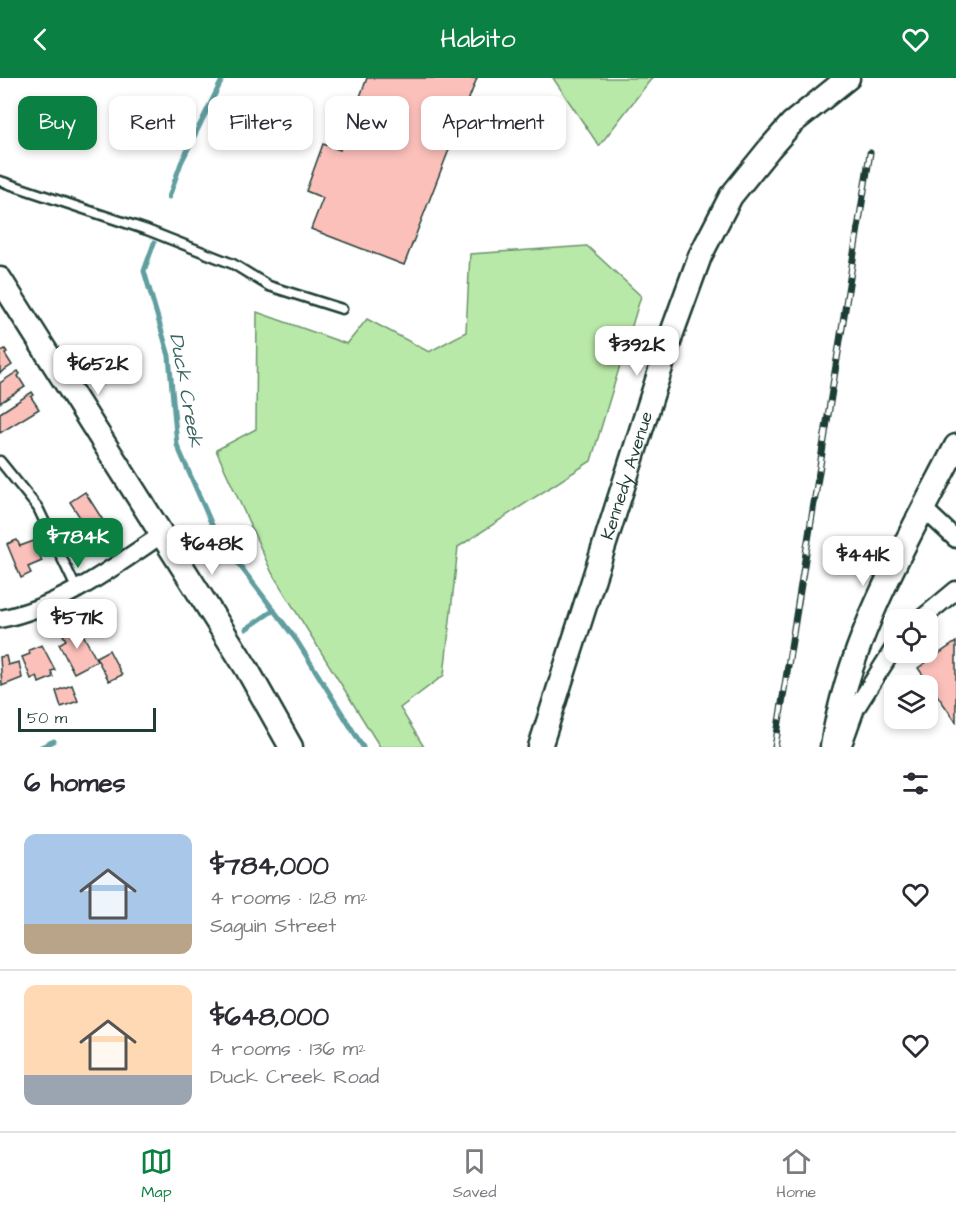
<!DOCTYPE html>
<html lang="en">
<head>
<meta charset="utf-8">
<style>
	:root { --surface:#fff; --page:#f2f2f3; --text:#2b2b33; --muted:#7c7c81; --line:#e1e1e2; --accent:#0b8043 }
	body { margin:0; font-family:"Architects Daughter",sans-serif; background:var(--page); color:var(--text); height:100vh; display:flex; flex-direction:column; font-size:22px; white-space:nowrap }
	* { box-sizing:border-box; margin:0 }
	p { font-size:20px; color:var(--muted) }
	.icon { flex:none; width:33px; height:33px; fill:none; stroke:currentColor; stroke-width:2; stroke-linecap:round; stroke-linejoin:round }
	.map { position:relative; height:669px; overflow:hidden }
	.panel { display:flex; flex-direction:column; background:var(--surface); flex:1 }
	.panel>* { flex:none }
	.banner { position:absolute; left:18px; top:18px; width:600px; height:54px; display:flex; gap:12px }
	.buttons { position:absolute; left:884px; top:531px; display:grid; gap:12px }
	.buttons a { display:grid; place-items:center; width:54px; height:54px; border-radius:12px; background:var(--surface); box-shadow:0 3px 9px #0003; font-size:30px }
	.scale { position:absolute; left:18px; bottom:15px; width:138px; box-sizing:border-box; padding-left:6px; border:3px solid #1f3d34; border-top:0; font-size:16px; line-height:21px; white-space:nowrap; color:#1f3d34; -webkit-text-stroke:4px #fff; paint-order:stroke }
	.price { position:absolute; translate:-50% -51px; padding:0 14px; border-radius:12px; background:#fff; color:#222; font-size:20px; line-height:39px; filter:drop-shadow(0 2px 3px #0008) }
	.price::after { content:''; position:absolute; left:50%; top:36px; width:18px; height:14px; margin-left:-9px; background:inherit; clip-path:polygon(0 0,100% 0,50% 100%) }
	.price.active { background:var(--accent); color:#fff }
	ul { padding:0; list-style:none }
	li { display:flex; align-items:center; gap:18px; height:150px; padding:0 24px }
	li+li { border-top:2px solid var(--line) }
	li span { display:grid; place-items:center; flex:none; width:168px; height:120px; border-radius:12px; color:#555 }
	li>.icon { margin-inline-start:auto }
	span .icon { width:72px; height:72px; fill:#fffc; stroke-width:1 }
	li b { font-size:26px }
	h2 { display:flex; justify-content:space-between; align-items:center; height:72px; padding:0 24px; font-size:26px }
	.pill { padding:0 21px; border-radius:12px; background:var(--surface); box-shadow:0 3px 9px #0003; font-size:21px; line-height:54px }
	.pill.active { background:var(--accent); color:#fff }
	header { display:flex; justify-content:space-between; align-items:center; height:78px; padding:0 24px; background:var(--accent); color:#fff; font-size:27px; font-weight:600 }
	.dock { display:flex; justify-content:space-around; align-items:center; height:84px; border-top:2px solid var(--line); background:var(--surface); font-size:16px; color:var(--muted) }
	.dock a { display:grid; justify-items:center; gap:3px }
	.dock .active { color:var(--accent) }
	.map>svg:first-child { display:block }
	.green { fill:#b9e9a8; stroke:#6c936e; stroke-width:1.5 }
	.lines { fill:none; stroke-linecap:round; stroke-linejoin:round }
	.stream { stroke:#619ea0; stroke-width:5 }
	.building { fill:#fcc0bb; stroke:#1f3d34; stroke-width:1.5 }
	.lane-casing { stroke:#1f3d34; stroke-width:13 }
	.street-casing { stroke:#1f3d34; stroke-width:21 }
	.secondary-casing { stroke:#1f3d34; stroke-width:27 }
	.lane { stroke:#fff; stroke-width:8 }
	.street { stroke:#fff; stroke-width:16 }
	.secondary { stroke:#fff; stroke-width:22 }
	.rail-casing { stroke:#1f3d34; stroke-width:7 }
	.rail { stroke:#fff; stroke-width:4.5; stroke-dasharray:14; stroke-linecap:butt }
	.labels { text-anchor:middle; stroke-width:6; stroke-linejoin:round; paint-order:stroke }
	.street-label { font-size:18px; fill:#1f3d34; stroke:#fff }
	.water-label { font-size:20px; font-style:italic; fill:#3a6561; stroke:#fff }
</style>
</head>
<body>
<header><svg class="icon" aria-label="back" viewBox="0 0 24 24"><path d="M15 5l-7 7 7 7"/></svg>Habito<svg class="icon" aria-label="heart" viewBox="0 0 24 24"><path d="M12 20l-8-8c-3-5 5-10 8-4 3-6 11-1 8 4z"/></svg></header>
<div class="map">
<svg width="956" height="669" viewBox="0 0 956 669">
	<rect width="100%" height="100%" fill="#fff"/>
	<filter id="ink" filterUnits="userSpaceOnUse"><feTurbulence type="fractalNoise" baseFrequency=".0167" numOctaves="2"/><feDisplacementMap in="SourceGraphic" scale="12" xChannelSelector="R" yChannelSelector="G"/><feConvolveMatrix kernelMatrix="1 2 1 2 8 2 1 2 1" color-interpolation-filters="sRGB"/></filter>
	<g filter="url(#ink)">
		<path class="green" d="M 553,0 L 652,0 L 599,68 Z
			M 587,168 L 641,218 L 591,383 L 458,469 L 444,597 L 400,630 L 424,669 L 380,669 L 272,495 L 216,372 L 256,351 L 257,234 L 347,266 L 367,241 L 429,274 L 466,254 L 470,176 Z"/>
		<g class="lines">
			<path class="stream" d="M 169,119 L 181,85 L 223,0
				M 154,165 L 144,193 L 169,278 L 177,367 L 216,456 L 297,563 L 363,669
				M 246,551 L 274,532
				M 41,669 L 54,663"/>
		</g>
		<path class="building" d="M 367,0 L 477,0 L 404,187 L 311,151 L 323,120 L 306,113 L 323,66 L 340,72 Z
			M 5,271 L 7,274 L 5,276 L 12,287 L 0,295 L 0,274 Z
			M 18,293 L 20,296 L 18,298 L 25,309 L 0,325 L 0,305 Z
			M 32,314 L 34,317 L 31,319 L 39,331 L 0,355 L 0,335 Z
			M 85,414 L 111,455 L 96,464 L 70,424 Z
			M 17,462 L 20,468 L 34,463 L 42,483 L 28,489 L 31,495 L 21,500 L 7,466 Z
			M 79,549 L 97,583 L 74,595 L 59,566 L 66,562 L 63,557 Z
			M 956,564 L 956,644 L 918,590 Z
			M 42,567 L 55,592 L 51,593 L 53,599 L 39,605 L 37,598 L 31,601 L 22,579 L 30,576 L 29,572 Z
			M 109,572 L 122,597 L 109,603 L 96,579 Z
			M 6,578 L 8,587 L 19,584 L 22,600 L 2,608 L 0,579 Z
			M 72,607 L 78,623 L 61,629 L 56,613 Z"/>
		<g class="lines">
			<g class="lane-casing">
				<path id="lane" d="M 0,103 L 147,152 L 233,186 L 269,208 L 342,231
					M 0,383 L 38,430 L 77,512"/>
			</g>
			<g class="street-casing">
				<path id="street" d="M 924,431 L 956,461
					M 0,541 C 60,529 111,491 161,457
					M 920,542 L 956,512
					M 842,669 L 856,630 L 894,570"/>
			</g>
			<g class="secondary-casing">
				<g id="secondary">
					<path d="M 0,201 L 247,591 L 291,669"/>
					<path id="s1" d="M 540,669 L 673,252 L 700,178 L 731,118 L 769,71 L 792,45 L 848,0"/>
					<path d="M 832,669 C 848,562 907,463 956,368"/>
				</g>
			</g>
			<use href="#lane" class="lane"/>
			<use href="#street" class="street"/>
			<use href="#secondary" class="secondary"/>
			<g class="rail-casing">
				<path id="rail" d="M 775,669 L 870,75"/>
			</g>
			<use href="#rail" class="rail"/>
		</g>
	</g>
	<g class="labels">
		<g class="street-label">
			<text dy="6" stroke="none"><textPath href="#s1" startOffset="285">Kennedy Avenue</textPath></text>
		</g>
		<g class="water-label">
			<text transform="translate(187 312) rotate(80)" y="7">Duck Creek</text>
		</g>
	</g>
</svg>
<div class="buttons">
<a><svg class="icon" aria-label="locate" viewBox="0 0 24 24"><circle cx="12" cy="12" r="6"/><path d="M12 2v4M12 18v4M2 12h4M18 12h4"/></svg></a>
<a><svg class="icon" aria-label="layers" viewBox="0 0 24 24"><path d="M12 4l9 5-9 5-9-5zM3 14l9 5 9-5"/></svg></a>
</div>
<div class="scale">50 m</div>
<b class="price" style="left:637px;top:299px">$392K</b>
<b class="price" style="left:98px;top:318px">$652K</b>
<b class="price active" style="left:78px;top:491px">$784K</b>
<b class="price" style="left:212px;top:498px">$648K</b>
<b class="price" style="left:863px;top:509px">$441K</b>
<b class="price" style="left:77px;top:572px">$571K</b>
<div class="banner">
<a class="pill active">Buy</a>
<a class="pill">Rent</a>
<a class="pill">Filters</a>
<a class="pill">New</a>
<a class="pill">Apartment</a>
</div>
</div>
<section class="panel">
<h2>6 homes<svg class="icon" aria-label="filters" viewBox="0 0 24 24"><path d="M4 7h16M4 17h16"/><circle cx="9" cy="7" r="2"/><circle cx="15" cy="17" r="2"/></svg></h2>
<ul>
<li><span style="background:linear-gradient(#a9c7e8 75%,#b9a48a 0)"><svg class="icon" aria-label="home" viewBox="0 0 24 24"><path d="M3 11l9-7 9 7M6 9v11h12V9"/></svg></span><div><b>$784,000</b><p>4 rooms · 128 m²</p><p>Saguin Street</p></div><svg class="icon" aria-label="heart" viewBox="0 0 24 24"><path d="M12 20l-8-8c-3-5 5-10 8-4 3-6 11-1 8 4z"/></svg></li>
<li><span style="background:linear-gradient(#ffd9b3 75%,#9aa5b1 0)"><svg class="icon" aria-label="home" viewBox="0 0 24 24"><path d="M3 11l9-7 9 7M6 9v11h12V9"/></svg></span><div><b>$648,000</b><p>4 rooms · 136 m²</p><p>Duck Creek Road</p></div><svg class="icon" aria-label="heart" viewBox="0 0 24 24"><path d="M12 20l-8-8c-3-5 5-10 8-4 3-6 11-1 8 4z"/></svg></li>
</ul>
</section>
<nav class="dock">
<a class="active"><svg class="icon" aria-label="map" viewBox="0 0 24 24"><path d="M3 6l6-2 6 2 6-2v14l-6 2-6-2-6 2zM9 4v14M15 6v14"/></svg>Map</a>
<a><svg class="icon" aria-label="saved" viewBox="0 0 24 24"><path d="M7 4h10v16l-5-4-5 4z"/></svg>Saved</a>
<a><svg class="icon" aria-label="home" viewBox="0 0 24 24"><path d="M3 11l9-7 9 7M6 9v11h12V9"/></svg>Home</a>
</nav>
</body>
</html>
